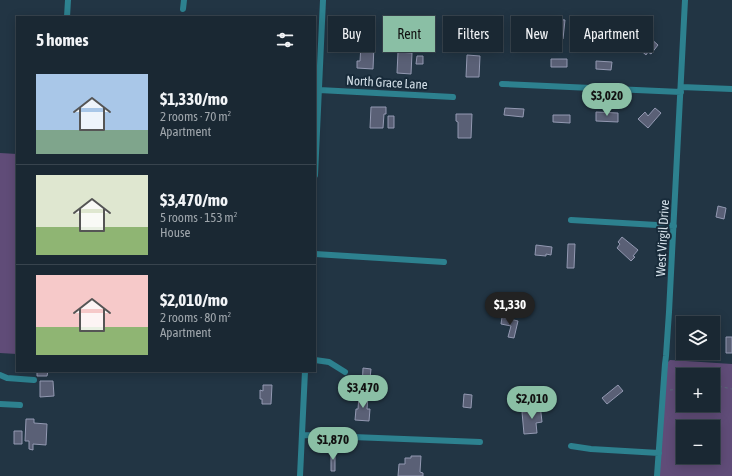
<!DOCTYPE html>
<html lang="en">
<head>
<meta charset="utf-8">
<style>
	:root { --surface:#1a2833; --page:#27343f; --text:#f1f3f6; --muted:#9fa6ac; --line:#38444e; --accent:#8abfa5 }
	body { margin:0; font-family:"Asap Condensed",sans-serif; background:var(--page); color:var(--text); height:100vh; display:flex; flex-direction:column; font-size:15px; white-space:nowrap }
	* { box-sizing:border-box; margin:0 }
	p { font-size:13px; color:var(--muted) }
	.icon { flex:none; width:22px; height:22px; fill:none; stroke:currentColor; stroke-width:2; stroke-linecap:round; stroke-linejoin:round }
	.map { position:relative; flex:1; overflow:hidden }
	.sheet { position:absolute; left:16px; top:16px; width:300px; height:356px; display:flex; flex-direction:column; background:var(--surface); border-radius:0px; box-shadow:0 2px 10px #0003,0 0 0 1px var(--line) }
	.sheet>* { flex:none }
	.top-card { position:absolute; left:328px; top:16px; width:344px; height:36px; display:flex; gap:8px }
	.fabs { position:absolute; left:676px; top:316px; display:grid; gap:8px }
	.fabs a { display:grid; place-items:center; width:44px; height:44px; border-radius:0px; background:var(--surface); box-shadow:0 2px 10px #0003,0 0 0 1px var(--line); font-size:20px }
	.price { position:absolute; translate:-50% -34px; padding:0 9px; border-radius:14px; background:var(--accent); color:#111; font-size:13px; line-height:26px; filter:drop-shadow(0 1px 2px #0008) }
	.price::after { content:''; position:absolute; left:50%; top:24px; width:12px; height:9px; margin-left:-6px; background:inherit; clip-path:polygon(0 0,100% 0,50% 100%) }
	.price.active { background:#222; color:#fff }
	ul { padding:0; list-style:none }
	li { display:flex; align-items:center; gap:12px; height:100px; padding:0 20px }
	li+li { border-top:1px solid var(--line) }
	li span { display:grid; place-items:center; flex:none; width:112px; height:80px; border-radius:0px; color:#555 }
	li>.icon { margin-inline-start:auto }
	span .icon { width:48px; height:48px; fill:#fffc; stroke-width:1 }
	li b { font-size:17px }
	h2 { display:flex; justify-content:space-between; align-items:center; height:48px; padding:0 20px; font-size:17px }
	.pill { padding:0 14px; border-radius:0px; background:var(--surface); box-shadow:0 2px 10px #0003,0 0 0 1px var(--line); font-size:14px; line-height:36px }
	.pill.active { background:var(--accent); color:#111 }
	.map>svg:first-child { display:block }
	.green { fill:#604c78; fill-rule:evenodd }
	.building { fill:#5a6076; stroke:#9399b2 }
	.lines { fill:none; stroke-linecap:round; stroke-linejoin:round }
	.path { stroke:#5a6a78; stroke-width:1; stroke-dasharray:3 3; stroke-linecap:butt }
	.minor { stroke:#2d818f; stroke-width:6 }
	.labels { text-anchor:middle; stroke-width:4; stroke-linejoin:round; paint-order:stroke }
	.street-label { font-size:13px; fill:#d3dfe8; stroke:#182b3a }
</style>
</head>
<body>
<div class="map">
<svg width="732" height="476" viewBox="0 0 732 476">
	<rect width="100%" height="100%" fill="#223544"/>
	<path class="green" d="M 0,153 L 17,154 L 17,354 L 0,353 Z
		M 670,360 L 732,364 L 732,476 L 659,476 L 666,364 ZM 683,375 L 713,375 L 713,405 L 683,405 ZM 683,427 L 713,427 L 713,457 L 683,457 Z"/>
	<path class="building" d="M 554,19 L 565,20 L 563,39 L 553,39 Z
		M 649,37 L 658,45 L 651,54 L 648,52 L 646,55 L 637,47 L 643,40 L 645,42 Z
		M 361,45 L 374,45 L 373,69 L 357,68 L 357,61 L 360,61 Z
		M 398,52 L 412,53 L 411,74 L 397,73 Z
		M 467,55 L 480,56 L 479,77 L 466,77 Z
		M 417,56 L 423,56 L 423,64 L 416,64 Z
		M 551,59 L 567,59 L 567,67 L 551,67 Z
		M 596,61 L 612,62 L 611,70 L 596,69 Z
		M 371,107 L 386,107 L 386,114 L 384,114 L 383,128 L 370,128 Z
		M 505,108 L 524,109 L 523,117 L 504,115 Z
		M 655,108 L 661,113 L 648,128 L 638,119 L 645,112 L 648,116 Z
		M 596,112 L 618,113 L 618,122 L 596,121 Z
		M 456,114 L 472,114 L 471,138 L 458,138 L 458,122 L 456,121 Z
		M 553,115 L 570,115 L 570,123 L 553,122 Z
		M 388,116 L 394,116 L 394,128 L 388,128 Z
		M 718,206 L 726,208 L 724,219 L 716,217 Z
		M 622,237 L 638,250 L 633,256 L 635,257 L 631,261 L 617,248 L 620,244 L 618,242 Z
		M 568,244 L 575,244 L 574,268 L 567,268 Z
		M 536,245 L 552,247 L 551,255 L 546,254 L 546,256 L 535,255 Z
		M 502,317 L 518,321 L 514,338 L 508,337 L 511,326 L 501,324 Z
		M 726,337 L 732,337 L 732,353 L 726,353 Z
		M 713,338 L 717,338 L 716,346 L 713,346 Z
		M 363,368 L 371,369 L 369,388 L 362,388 Z
		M 37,371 L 48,371 L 47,376 L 37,376 Z
		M 40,381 L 53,381 L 54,396 L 40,397 Z
		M 263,385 L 272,385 L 271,404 L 262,404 L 262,399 L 260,399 L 260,390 L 263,391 Z
		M 618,385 L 623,391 L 607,404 L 602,398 Z
		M 464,394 L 472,395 L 471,408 L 463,407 Z
		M 359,395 L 368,396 L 367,409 L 370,409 L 369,421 L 355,420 L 356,409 L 358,409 Z
		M 540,404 L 542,422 L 536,423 L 537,433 L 524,434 L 522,412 L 533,411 L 532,405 Z
		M 26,419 L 34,419 L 34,423 L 47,424 L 46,445 L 33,444 L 33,450 L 29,449 L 29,441 L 25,441 Z
		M 14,431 L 22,431 L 22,444 L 14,444 Z
		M 331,451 L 335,451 L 335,471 L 331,471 Z
		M 411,456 L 421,456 L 420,472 L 423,473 L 423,476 L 398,476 L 399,464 L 405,464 L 405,458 L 411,458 Z"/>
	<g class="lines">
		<path class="path" d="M 713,385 L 732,389
			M 670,390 L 683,389"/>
		<path class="minor" d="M 183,9 L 184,0
			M 67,17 L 68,0
			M 502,84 L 681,92
			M 681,87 L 732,89
			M 319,90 L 453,97
			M 315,175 L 323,0
			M 571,220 L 674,226
			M 315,254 L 444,262
			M 315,360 L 329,362 L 345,372
			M 0,375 L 7,378 L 34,380
			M 0,404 L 20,405
			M 302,435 L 480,442
			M 571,446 L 591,449 L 659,453
			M 300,476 L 305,371
			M 657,476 L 665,364 L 666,356 L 669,312 L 685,0"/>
	</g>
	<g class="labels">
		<g class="street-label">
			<text transform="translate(387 82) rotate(3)" y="5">North Grace Lane</text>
			<text transform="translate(662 238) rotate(-87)" y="5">West Virgil Drive</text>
		</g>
	</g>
</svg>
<div class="fabs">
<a><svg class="icon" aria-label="layers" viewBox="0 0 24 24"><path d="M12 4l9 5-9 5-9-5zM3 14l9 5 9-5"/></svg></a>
<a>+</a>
<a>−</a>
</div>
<b class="price" style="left:607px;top:117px">$3,020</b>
<b class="price active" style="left:510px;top:326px">$1,330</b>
<b class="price" style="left:363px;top:409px">$3,470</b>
<b class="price" style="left:532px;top:420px">$2,010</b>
<b class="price" style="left:333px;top:461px">$1,870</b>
<div class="top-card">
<a class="pill">Buy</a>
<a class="pill active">Rent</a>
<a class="pill">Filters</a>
<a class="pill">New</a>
<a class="pill">Apartment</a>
</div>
<section class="sheet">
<h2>5 homes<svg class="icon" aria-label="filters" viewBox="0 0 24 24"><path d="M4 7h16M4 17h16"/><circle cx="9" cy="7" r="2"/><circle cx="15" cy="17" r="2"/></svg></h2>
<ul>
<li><span style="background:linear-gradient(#a9c7e8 70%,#7fa58c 0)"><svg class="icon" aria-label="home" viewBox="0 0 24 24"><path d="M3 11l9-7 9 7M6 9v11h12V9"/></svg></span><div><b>$1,330/mo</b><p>2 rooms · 70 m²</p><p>Apartment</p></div></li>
<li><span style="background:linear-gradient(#dfe7d0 65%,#8fb573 0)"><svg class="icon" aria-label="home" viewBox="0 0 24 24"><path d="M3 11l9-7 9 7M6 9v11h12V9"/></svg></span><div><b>$3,470/mo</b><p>5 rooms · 153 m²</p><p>House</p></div></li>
<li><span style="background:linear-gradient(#f6c9c9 65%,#8fb573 0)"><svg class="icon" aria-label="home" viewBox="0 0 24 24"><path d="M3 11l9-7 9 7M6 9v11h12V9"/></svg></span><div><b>$2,010/mo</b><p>2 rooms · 80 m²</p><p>Apartment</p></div></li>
</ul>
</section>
</div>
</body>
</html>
